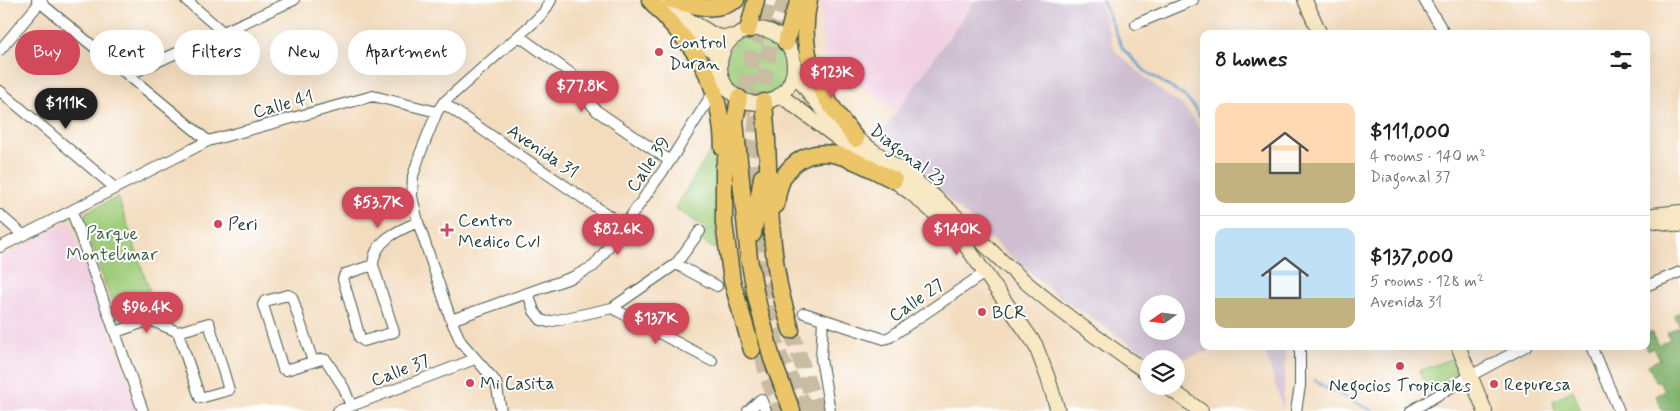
<!DOCTYPE html>
<html lang="en">
<head>
<meta charset="utf-8">
<style>
	:root { --surface:#fff; --page:#f2f2f2; --text:#202124; --muted:#757577; --line:#e0e0e0; --accent:#d1495b }
	body { margin:0; font-family:Mynerve,sans-serif; background:var(--page); color:var(--text); height:100vh; display:flex; flex-direction:column; font-size:19px; white-space:nowrap }
	* { box-sizing:border-box; margin:0 }
	p { font-size:16px; color:var(--muted) }
	.icon { flex:none; width:28px; height:28px; fill:none; stroke:currentColor; stroke-width:2; stroke-linecap:round; stroke-linejoin:round }
	.map { position:relative; flex:1; overflow:hidden }
	.sheet { position:absolute; left:1200px; top:30px; width:450px; height:320px; display:flex; flex-direction:column; background:var(--surface); border-radius:10px; box-shadow:0 5px 20px #0002 }
	.sheet>* { flex:none }
	.banner { position:absolute; left:15px; top:30px; width:475px; height:45px; display:flex; gap:10px }
	.needle { width:32px; rotate:256deg }
	.fabs { position:absolute; left:1140px; top:295px; display:grid; gap:10px }
	.fabs a { display:grid; place-items:center; width:45px; height:45px; border-radius:50%; background:var(--surface); box-shadow:0 5px 20px #0002; font-size:25px }
	.price { position:absolute; translate:-50% -42px; padding:0 11px; border-radius:18px; background:var(--accent); color:#fff; font-size:16px; line-height:32px; filter:drop-shadow(0 1px 2px #0008) }
	.price::after { content:''; position:absolute; left:50%; top:30px; width:15px; height:11px; margin-left:-8px; background:inherit; clip-path:polygon(0 0,100% 0,50% 100%) }
	.price.active { background:#222; color:#fff }
	ul { padding:0; list-style:none }
	li { display:flex; align-items:center; gap:15px; height:125px; padding:0 15px }
	li+li { border-top:1px solid var(--line) }
	li span { display:grid; place-items:center; flex:none; width:140px; height:100px; border-radius:10px; color:#555 }
	li>.icon { margin-inline-start:auto }
	span .icon { width:60px; height:60px; fill:#fffc; stroke-width:1 }
	li b { font-size:21px }
	h2 { display:flex; justify-content:space-between; align-items:center; height:60px; padding:0 15px; font-size:21px }
	.tag { padding:0 18px; border-radius:22px; background:var(--surface); box-shadow:0 5px 20px #0002; font-size:18px; line-height:45px }
	.tag.active { background:var(--accent); color:#fff }
	.map>svg:first-child { display:block }
	.built { fill:#f1d0e2 }
	.industrial { fill:#cebed0; fill-rule:evenodd }
	.green { fill:#a0cd7b; stroke:#608558 }
	.forest { fill:#80b06b; stroke:#507650 }
	.lines { fill:none; stroke-linecap:round; stroke-linejoin:round }
	.stream { stroke:#5ea3d4; stroke-width:2.5 }
	.trunk-tunnel { stroke:#c9bca2; stroke-width:16; stroke-dasharray:16 8; stroke-linecap:butt }
	.minor-casing { stroke:#3f5549; stroke-width:12 }
	.secondary-casing { stroke:#3f5549; stroke-width:16 }
	.trunk-casing { stroke:#3f5549; stroke-width:19 }
	.minor { stroke:#fff; stroke-width:10 }
	.secondary { stroke:#f8e8c3; stroke-width:14 }
	.trunk { stroke:#edc569; stroke-width:16 }
	.poi-dot { fill:#d1495b; stroke:#fff; stroke-width:2 }
	.labels { text-anchor:middle; stroke-width:4; stroke-linejoin:round; paint-order:stroke }
	.poi-label { font-size:18px; fill:#1f3d34; stroke:#fff; text-anchor:start }
	.street-label { font-size:18px; fill:#1f3d34; stroke:#fff }
	.park-label { font-size:18px; fill:#3f6146; stroke:#fff }
</style>
</head>
<body>
<div class="map">
<svg width="1680" height="411" viewBox="0 0 1680 411">
	<rect width="100%" height="100%" fill="#fff"/>
	<filter id="ink" filterUnits="userSpaceOnUse"><feTurbulence type="fractalNoise" baseFrequency=".02" numOctaves="2"/><feDisplacementMap in="SourceGraphic" scale="10" xChannelSelector="R" yChannelSelector="G"/><feConvolveMatrix kernelMatrix="1 2 1 2 8 2 1 2 1" color-interpolation-filters="sRGB"/></filter>
	<filter id="wash" filterUnits="userSpaceOnUse"><feTurbulence type="fractalNoise" baseFrequency=".0096" numOctaves="4" result="noise"/><feDisplacementMap in="SourceGraphic" scale="20" xChannelSelector="R" yChannelSelector="G"/><feGaussianBlur stdDeviation="1.12" result="paint"/><feColorMatrix in="noise" values="0 0 0 0 0 0 0 0 0 0 0 0 0 0 0 0 0 1.4 0 .05"/><feComposite in="paint" operator="in"/></filter>
	<g filter="url(#wash)">
		<rect width="100%" height="100%" fill="#f3dcbe"/>
		<path class="built" d="M 822,0 L 974,0 L 897,112 L 825,60 L 821,33 Z
			M 69,221 L 99,299 L 138,411 L 0,411 L 0,258 Z"/>
		<path class="industrial" d="M 975,0 L 1099,0 L 1115,51 L 1161,91 L 1183,105 L 1204,135 L 1204,346 L 1224,346 L 1176,361 L 1176,359 L 1153,359 L 1058,296 L 997,244 L 880,136 ZM 1149,304 L 1176,304 L 1176,331 L 1149,331 Z
			M 1263,346 L 1286,346 L 1283,409 Z"/>
		<path class="green" d="M726 65a32 32 0 1 1 64 0a32 32 0 1 1-64 0Z
			M 716,142 L 717,218 L 715,249 L 701,241 L 707,229 L 675,208 Z
			M 118,197 L 155,307 L 119,323 L 83,221 L 86,212 Z
			M 1453,358 L 1457,370 L 1428,392 L 1419,371 Z
			M 1573,390 L 1581,411 L 1555,411 L 1553,401 Z"/>
		<path class="forest" d="M 1680,312 L 1680,411 L 1663,411 L 1656,396 L 1665,391 L 1659,381 L 1656,382 L 1648,365 L 1660,359 L 1654,348 L 1647,351 L 1645,346 L 1646,346 L 1646,334 L 1651,332 L 1658,345 L 1670,339 L 1667,333 L 1680,326 L 1674,315 Z"/>
		<g class="lines">
			<path class="stream" d="M 1102,0 L 1123,49 L 1145,71 L 1184,96 L 1195,108 L 1204,124
				M 1315,380 L 1324,387 L 1373,411"/>
		</g>
	</g>
	<g filter="url(#ink)">
		<g class="lines">
			<path class="trunk-tunnel" d="M 785,0 L 772,37 L 757,116 L 752,162 L 752,205 L 765,303 L 779,354 L 807,411
				M 743,114 L 753,50 L 758,31 L 771,0
				M 752,309 L 768,379 L 781,411
				M 791,330 L 817,411"/>
			<g class="minor-casing">
				<path id="minor" d="M 37,0 L 208,141
					M 186,0 L 224,33
					M 1424,0 L 1445,34
					M 1136,24 L 1193,0
					M 519,36 L 569,72 L 583,85 L 589,102 L 597,111 L 670,161
					M 0,50 L 42,0
					M 128,75 L 294,0
					M 0,91 L 115,188
					M 443,103 L 624,226
					M 437,112 L 420,154 L 413,176 L 412,196 L 418,222 L 451,320 L 461,342 L 496,382 L 501,411
					M 72,212 L 143,411
					M 0,215 L 23,235
					M 0,247 L 208,141 L 373,96 L 437,112 L 443,103 L 534,22 L 544,12 L 551,0
					M 676,264 L 717,286
					M 373,265 L 345,274 L 343,279 L 360,338 L 364,341 L 394,332 L 373,265 C 374,240 399,230 418,222
					M 1646,286 L 1680,272
					M 528,293 L 534,311 L 541,320 L 548,322 L 612,308 L 676,264 L 700,231
					M 612,308 L 712,361
					M 804,313 L 884,339 L 890,337 L 986,272
					M 823,319 L 821,359 L 830,411
					M 451,320 L 573,277 L 594,266 L 624,226 L 670,161 L 709,99
					M 116,332 L 150,320 L 178,332 L 209,323 L 229,390 L 200,398 L 178,332
					M 1592,346 L 1619,411
					M 313,362 L 292,297 L 288,295 L 265,301 L 263,305 L 283,369 L 286,370 L 322,359 L 326,360 L 344,388 L 351,406
					M 338,411 L 475,359
					M 748,411 L 761,399 L 766,411
					M 1296,411 L 1300,386 L 1300,346
					M 1411,411 L 1470,376 L 1526,346"/>
			</g>
			<g class="secondary-casing">
				<path id="secondary" d="M 655,0 L 716,36 L 723,37 L 736,36
					M 1305,0 L 1320,34
					M 682,24 L 721,58
					M720 66a37 37 0 1 1 74 0a37 37 0 1 1-74 0Z
					M 794,70 C 827,131 881,150 930,193 C 959,217 984,246 1013,271 C 1055,309 1102,341 1149,374
					M 780,95 L 912,194 L 947,224 L 961,239 L 1035,344 L 1048,378 L 1058,411
					M 1653,215 L 1680,212
					M 1646,219 L 1680,225
					M 1458,346 L 1485,411
					M 1166,386 L 1201,411"/>
			</g>
			<g class="trunk-casing">
				<path id="trunk" d="M 650,0 C 665,17 682,34 695,53 C 715,81 722,115 723,148
					M 671,0 C 695,5 713,14 736,0
					M 809,0 C 796,59 821,95 856,139
					M 748,30 L 756,0
					M 786,43 L 793,16 L 800,0
					M 739,98 L 735,121 L 749,259 L 756,296 L 772,359 L 792,411
					M 764,102 L 767,140 L 766,150
					M 732,132 L 724,167 L 724,223 L 732,281 L 752,350
					M 767,140 C 769,188 770,239 779,285 C 782,300 787,315 791,330
					M 776,205 C 778,187 782,173 797,162 C 827,139 865,167 894,180
					M 753,234 L 762,177"/>
			</g>
			<use href="#minor" class="minor"/>
			<use href="#secondary" class="secondary"/>
			<use href="#trunk" class="trunk"/>
		</g>
	</g>
	<g class="poi-dot">
		<circle cx="659" cy="52" r="5"/>
		<circle cx="218" cy="224" r="5"/>
		<path d="M444.5 222.5h5v5h5v5h-5v5h-5v-5h-5v-5h5z"/>
		<circle cx="982" cy="312" r="5"/>
		<circle cx="1400" cy="366" r="5"/>
		<circle cx="470" cy="383" r="5"/>
		<circle cx="1494" cy="384" r="5"/>
	</g>
	<g class="labels">
		<g class="poi-label">
			<text x="669" y="48">Control<tspan x="669" dy="21">Duran</tspan></text>
			<text x="458" y="226">Centro<tspan x="458" dy="21">Medico Cvl</tspan></text>
			<text x="228" y="230">Peri</text>
			<text x="992" y="318">BCR</text>
			<text x="480" y="389">Mi Casita</text>
			<text x="1504" y="390">Repuresa</text>
			<text x="1400" y="391" text-anchor="middle">Negocios Tropicales</text>
		</g>
		<g class="street-label">
			<text transform="translate(283 104) rotate(-15)" y="6">Calle 41</text>
			<text transform="translate(543 151) rotate(34)" y="6">Avenida 31</text>
			<text transform="translate(908 155) rotate(37)" y="6">Diagonal 23</text>
			<text transform="translate(648 164) rotate(-56)" y="6">Calle 39</text>
			<text transform="translate(916 300) rotate(-34)" y="6">Calle 27</text>
			<text transform="translate(400 370) rotate(-21)" y="6">Calle 37</text>
		</g>
		<g class="park-label">
			<text x="112" y="239">Parque<tspan x="112" dy="21">Montelimar</tspan></text>
		</g>
	</g>
</svg>
<div class="fabs">
<a><svg class="needle" viewBox="-14 -14 28 28"><path d="M0-13l5 13h-10z" fill="#e53935"/><path d="M0 13l5-13h-10z" fill="#757577"/></svg></a>
<a><svg class="icon" aria-label="layers" viewBox="0 0 24 24"><path d="M12 4l9 5-9 5-9-5zM3 14l9 5 9-5"/></svg></a>
</div>
<b class="price" style="left:832px;top:99px">$123K</b>
<b class="price" style="left:582px;top:113px">$77.8K</b>
<b class="price active" style="left:66px;top:130px">$111K</b>
<b class="price" style="left:378px;top:229px">$53.7K</b>
<b class="price" style="left:618px;top:256px">$82.6K</b>
<b class="price" style="left:957px;top:256px">$140K</b>
<b class="price" style="left:147px;top:334px">$96.4K</b>
<b class="price" style="left:656px;top:345px">$137K</b>
<div class="banner">
<a class="tag active">Buy</a>
<a class="tag">Rent</a>
<a class="tag">Filters</a>
<a class="tag">New</a>
<a class="tag">Apartment</a>
</div>
<section class="sheet">
<h2>8 homes<svg class="icon" aria-label="filters" viewBox="0 0 24 24"><path d="M4 7h16M4 17h16"/><circle cx="9" cy="7" r="2"/><circle cx="15" cy="17" r="2"/></svg></h2>
<ul>
<li><span style="background:linear-gradient(#ffd9b3 60%,#c2b280 0)"><svg class="icon" aria-label="home" viewBox="0 0 24 24"><path d="M3 11l9-7 9 7M6 9v11h12V9"/></svg></span><div><b>$111,000</b><p>4 rooms · 140 m²</p><p>Diagonal 37</p></div></li>
<li><span style="background:linear-gradient(#bfe0f5 70%,#c2b280 0)"><svg class="icon" aria-label="home" viewBox="0 0 24 24"><path d="M3 11l9-7 9 7M6 9v11h12V9"/></svg></span><div><b>$137,000</b><p>5 rooms · 128 m²</p><p>Avenida 31</p></div></li>
</ul>
</section>
</div>
</body>
</html>
